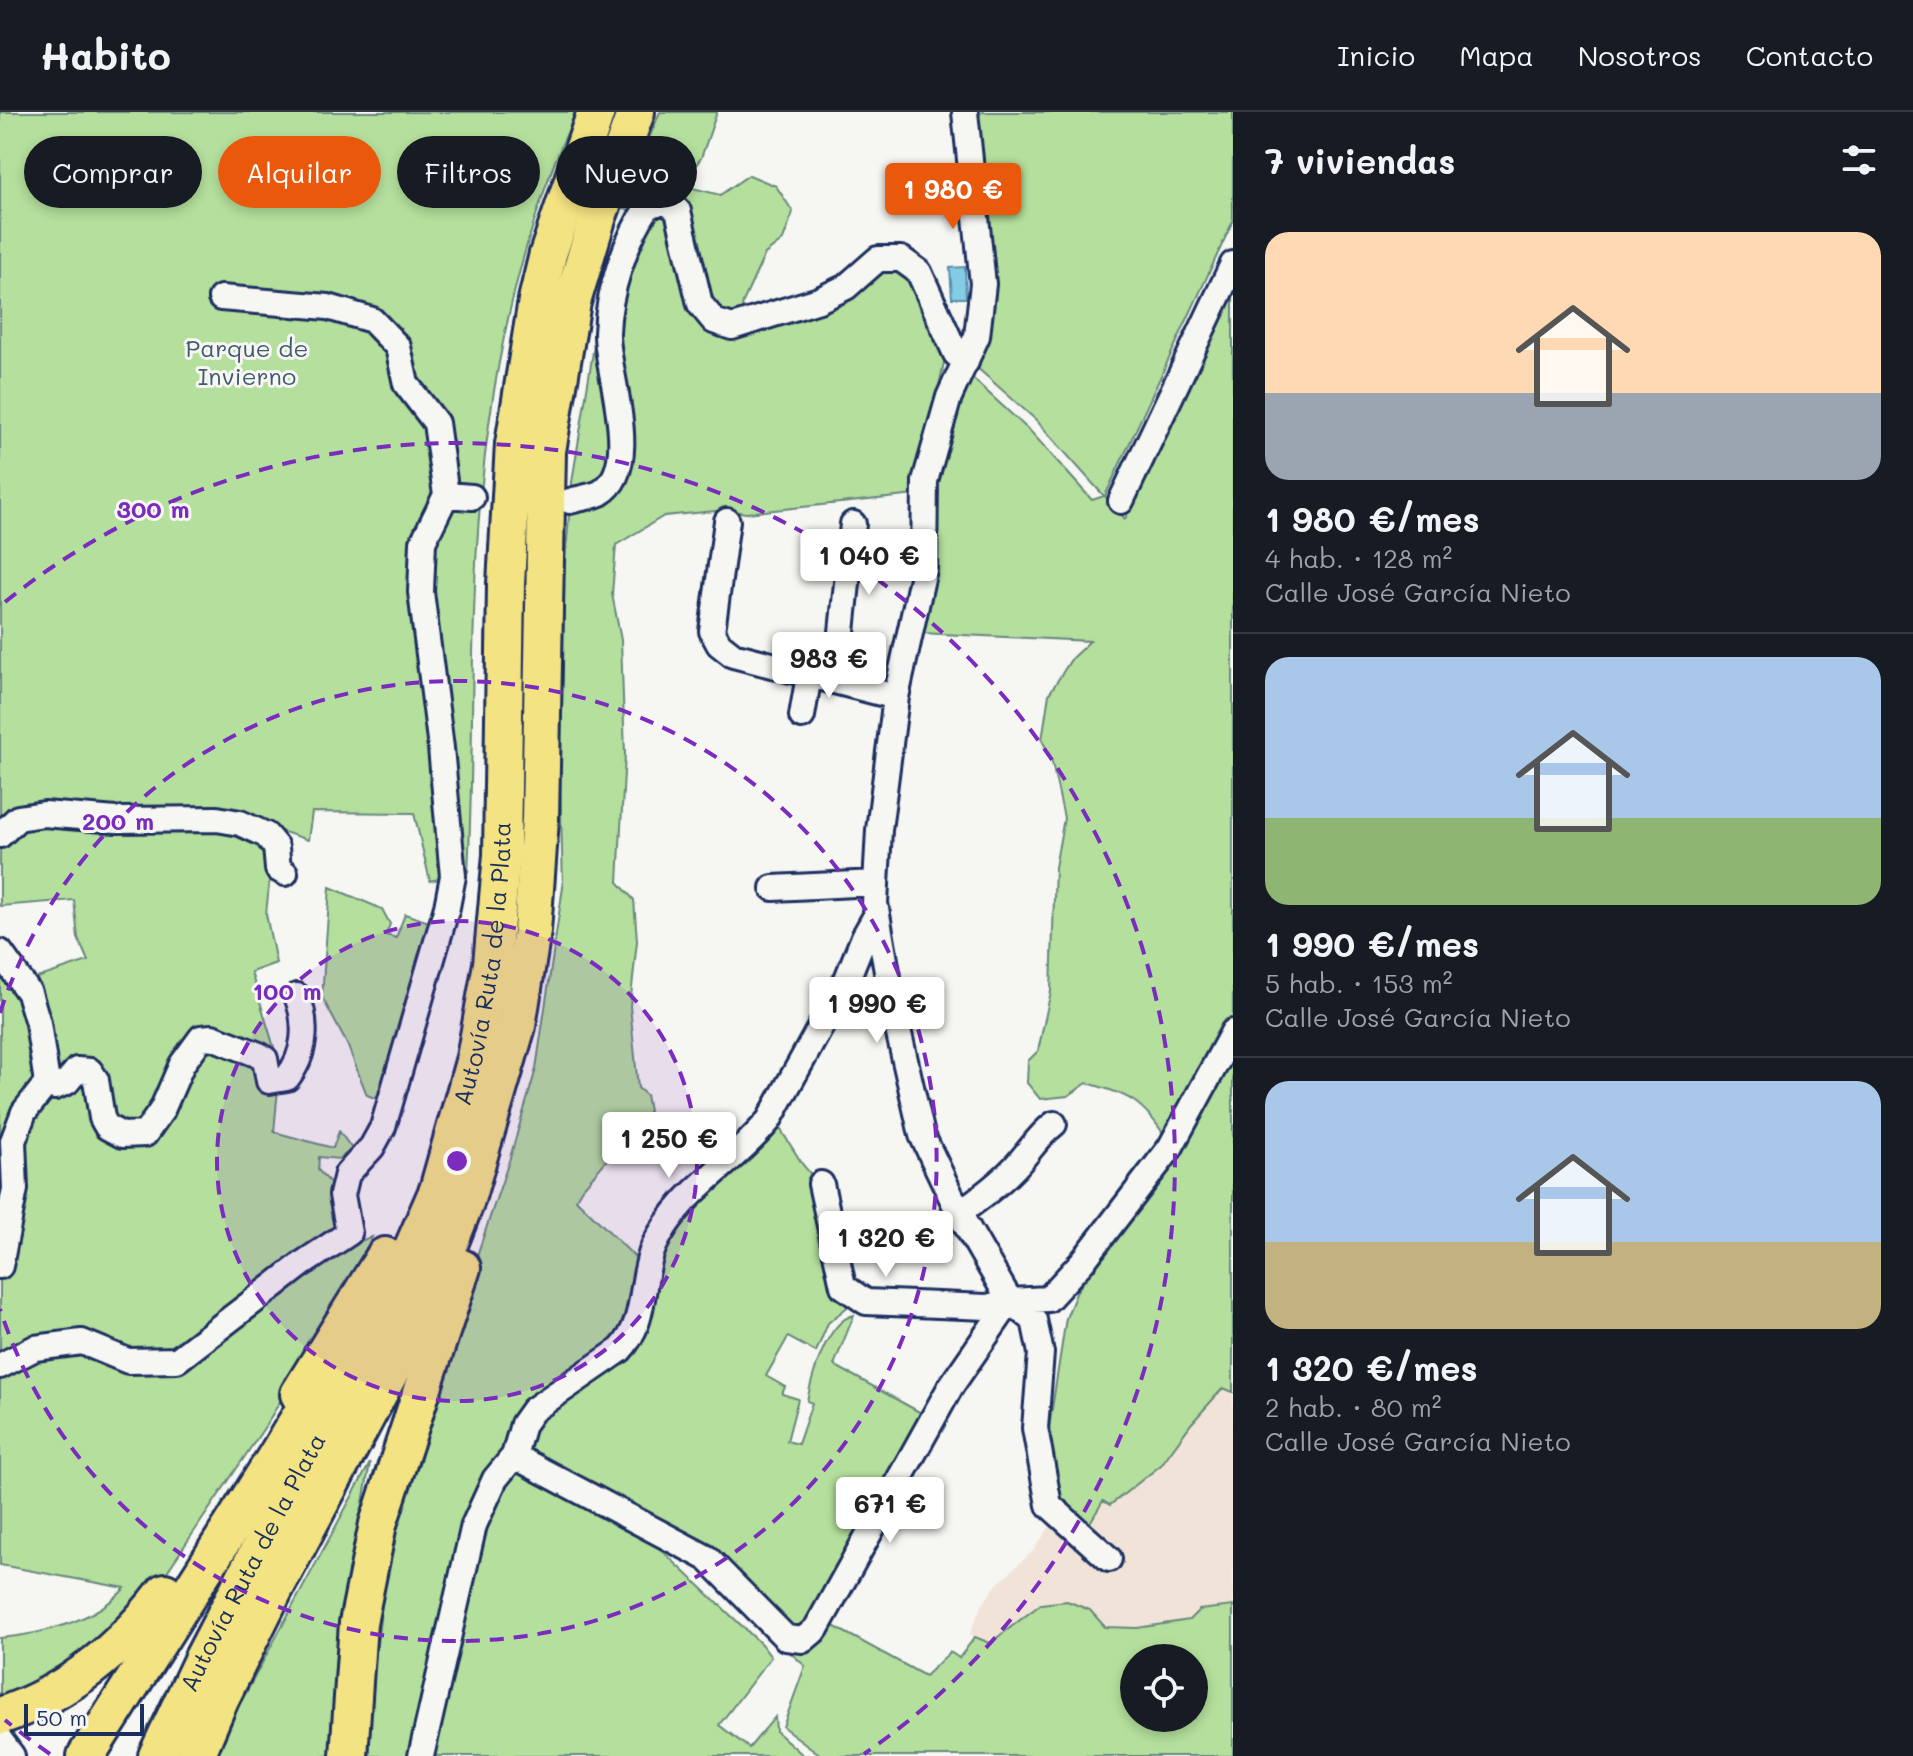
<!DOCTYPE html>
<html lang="es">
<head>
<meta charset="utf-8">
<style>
	:root { --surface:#171b24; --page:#20242c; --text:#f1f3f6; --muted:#9ea1a6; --line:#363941; --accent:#ea580c }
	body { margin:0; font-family:Mali,sans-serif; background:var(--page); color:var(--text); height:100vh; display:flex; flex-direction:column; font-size:30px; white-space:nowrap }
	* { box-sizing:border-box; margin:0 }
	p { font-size:26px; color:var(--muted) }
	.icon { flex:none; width:44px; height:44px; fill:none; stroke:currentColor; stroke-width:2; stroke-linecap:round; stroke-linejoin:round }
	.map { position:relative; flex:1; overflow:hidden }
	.panel { display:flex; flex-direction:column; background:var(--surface); width:680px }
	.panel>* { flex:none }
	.banner { position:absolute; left:24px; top:24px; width:760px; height:72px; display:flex; gap:16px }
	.tools { position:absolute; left:1120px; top:1532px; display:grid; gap:16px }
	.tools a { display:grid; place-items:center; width:88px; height:88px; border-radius:50%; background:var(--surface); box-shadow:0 4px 12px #0003; font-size:40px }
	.scale { position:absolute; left:24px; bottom:20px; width:120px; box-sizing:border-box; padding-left:8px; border:4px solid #1b2f5e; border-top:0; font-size:22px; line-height:28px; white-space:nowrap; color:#1b2f5e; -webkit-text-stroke:6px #f6f6f2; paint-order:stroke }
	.price { position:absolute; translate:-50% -68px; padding:0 18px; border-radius:8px; background:#fff; color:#222; font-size:26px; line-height:52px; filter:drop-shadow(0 2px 4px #0008) }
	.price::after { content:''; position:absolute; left:50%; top:48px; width:24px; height:18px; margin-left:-12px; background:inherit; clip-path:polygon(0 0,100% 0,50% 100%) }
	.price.active { background:var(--accent); color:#fff }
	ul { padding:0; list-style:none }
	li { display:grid; align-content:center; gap:16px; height:424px; padding:0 32px }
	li+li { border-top:2px solid var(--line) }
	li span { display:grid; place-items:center; height:248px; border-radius:24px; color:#555 }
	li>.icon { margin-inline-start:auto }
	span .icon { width:144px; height:144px; fill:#fffc; stroke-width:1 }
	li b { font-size:34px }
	h2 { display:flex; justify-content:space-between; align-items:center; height:96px; padding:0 32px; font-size:34px }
	.pill { padding:0 28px; border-radius:36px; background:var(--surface); box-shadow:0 4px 12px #0003; font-size:28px; line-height:72px }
	.pill.active { background:var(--accent); color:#fff }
	header { display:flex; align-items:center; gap:48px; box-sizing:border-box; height:112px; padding:0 40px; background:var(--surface); border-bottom:2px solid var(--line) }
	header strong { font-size:38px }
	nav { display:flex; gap:44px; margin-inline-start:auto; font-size:28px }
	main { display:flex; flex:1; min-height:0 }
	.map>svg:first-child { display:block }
	.built { fill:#f2e3d8 }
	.green { fill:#b4df9c; stroke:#68877d; stroke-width:2; fill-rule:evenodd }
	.water { fill:#83cce3; stroke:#598dae; stroke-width:2 }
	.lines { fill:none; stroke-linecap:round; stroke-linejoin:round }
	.minor-casing { stroke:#1b2f5e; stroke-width:30 }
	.highway-casing { stroke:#1b2f5e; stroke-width:42 }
	.minor { stroke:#f6f6f2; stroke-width:24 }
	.highway { stroke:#f4e382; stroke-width:36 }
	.ring { fill:none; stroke:#7b2cbf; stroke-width:4; stroke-dasharray:14 10 }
	.labels { text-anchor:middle; stroke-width:6; stroke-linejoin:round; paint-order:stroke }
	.park-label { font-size:24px; fill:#415b6e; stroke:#f6f6f2 }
	.street-label { font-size:24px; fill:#1b2f5e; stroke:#f6f6f2 }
	.centre { fill:#7b2cbf; stroke:#f6f6f2; stroke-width:4 }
	.ring-label { font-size:24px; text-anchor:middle; font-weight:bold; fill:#7b2cbf; stroke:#f6f6f2; stroke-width:6; stroke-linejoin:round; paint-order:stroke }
</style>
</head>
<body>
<header>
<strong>Habito</strong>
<nav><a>Inicio</a><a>Mapa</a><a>Nosotros</a><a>Contacto</a></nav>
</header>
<main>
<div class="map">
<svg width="1233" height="1644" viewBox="0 0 1233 1644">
	<rect width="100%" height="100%" fill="#f6f6f2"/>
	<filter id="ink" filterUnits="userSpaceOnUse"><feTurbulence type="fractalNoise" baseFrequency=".0125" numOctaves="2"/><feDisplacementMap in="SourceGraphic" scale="16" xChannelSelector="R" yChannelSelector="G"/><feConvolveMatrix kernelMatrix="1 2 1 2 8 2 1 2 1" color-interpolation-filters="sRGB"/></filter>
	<g filter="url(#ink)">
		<path class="built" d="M 1223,1276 L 1233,1280 L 1233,1494 L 1199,1498 L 1189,1508 L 1124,1517 L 1105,1515 L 1090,1498 L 1067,1489 L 1040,1493 L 990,1531 L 978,1528 L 970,1521 L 981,1495 L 996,1473 L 1033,1439 L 1063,1395 L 1103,1389 L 1191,1312 Z"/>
		<path class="green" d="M 0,0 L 577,0 C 555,43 540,90 526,136 C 498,233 483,333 477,434 C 470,542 474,652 468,760 L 430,769 L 414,701 L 312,700 L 308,728 L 230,702 L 0,711 Z
			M 660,0 L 717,0 L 701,46 L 681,73 L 720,83 L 749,63 L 776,74 L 793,100 L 783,128 L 765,142 L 743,190 L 739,219 L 883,153 L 908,162 L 945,246 L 915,383 L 746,401 L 726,398 L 664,404 L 616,433 L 612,482 L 621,528 L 625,642 L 618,770 L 634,788 L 637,829 L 630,894 L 638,976 L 646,983 L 649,999 L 581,1078 L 576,1087 L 648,1158 L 637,1213 L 554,1282 L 495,1367 L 474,1445 L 498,1373 L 513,1353 L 653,1430 L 761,1532 L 771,1545 L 719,1613 L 749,1636 L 775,1605 L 776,1619 L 804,1644 L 370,1644 L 370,1589 L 387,1451 L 443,1244 L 509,1049 L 536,957 L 563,775 L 560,664 L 563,537 L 564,463 L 572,370 L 606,159 L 631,99 L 621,94 Z
			M 982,0 L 1233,0 L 1233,109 L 1105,384 L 1125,407 L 1233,177 L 1233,1280 L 1223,1276 L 1191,1312 L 1161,1353 L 1110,1393 L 1103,1389 L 1088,1414 L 1056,1385 L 1049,1316 L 1066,1206 L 1077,1179 L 1142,1085 L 1166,1026 C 1143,989 1128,982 1087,971 L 1068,984 L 1040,987 L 1027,971 L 1028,949 L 1038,939 L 1051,879 L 1055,755 L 1064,706 L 1051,646 L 1042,628 L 1049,582 L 1072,546 L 1090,529 L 920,521 C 929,434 932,344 970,264 L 1032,321 L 1092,388 L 1104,384 L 1036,308 L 974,253 L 975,6 Z
			M 44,702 L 266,723 L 270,764 L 266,802 L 276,851 L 251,860 L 280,955 L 274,1020 L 333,1036 L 339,1019 L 352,1037 L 339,1047 L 319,1045 L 318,1058 L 342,1083 L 347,1133 L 372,1125 L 322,1219 L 266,1313 L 158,1473 L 110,1527 L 0,1593 L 0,1526 C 44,1522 95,1509 125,1476 L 0,1453 L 0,840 L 22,871 L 88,849 L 78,826 L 74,788 L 0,794 L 0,723 Z
			M 330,775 L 382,797 L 390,812 L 386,823 L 396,826 L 405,802 L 429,810 L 427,826 L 382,989 L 367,983 L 347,932 L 322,885 Z
			M 774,1007 L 803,1053 L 815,1067 L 851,1192 L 828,1211 L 816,1240 L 788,1225 L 766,1264 L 785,1275 L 782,1282 L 798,1287 L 787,1329 L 798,1332 L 812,1291 L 807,1289 C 812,1264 827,1209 854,1203 L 834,1253 L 923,1302 L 805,1519 L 798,1522 L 710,1439 L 528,1346 L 526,1319 L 531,1308 L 607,1253 L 663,1127 Z
			M 370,1351 L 335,1552 L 332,1644 L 216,1644 L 233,1605 Z
			M 1067,1489 L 1090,1498 L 1105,1515 L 1137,1516 L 1189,1508 L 1199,1498 L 1233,1494 L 1233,1644 L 822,1644 L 783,1615 L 805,1554 L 783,1534 L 826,1510 L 925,1564 L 950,1540 L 959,1546 L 975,1525 L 990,1531 L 1041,1492 ZM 1134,1546 L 1194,1546 L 1194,1606 L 1134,1606 Z"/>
		<path class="water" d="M 965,155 L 966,186 L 952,186 L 950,156 Z"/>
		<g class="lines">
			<g class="minor-casing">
				<path id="minor" d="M 965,0 L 983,172 L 977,224 L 949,285 L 925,369 L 924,457 L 896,585 L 879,718 L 875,791 L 894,900 L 922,1023 L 959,1101 L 1010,1189 L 1048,1187 L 1083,1149 L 1170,1036 L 1233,920
					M 446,383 L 472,385
					M 570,389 C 579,386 592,385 600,381 C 644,355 606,260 607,221 C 608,180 626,126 649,93 L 666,89 L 678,99 L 700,192 L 714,209 L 732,215 L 819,188 L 846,175 L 878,147 L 901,147 L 919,160 L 956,242 L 966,250
					M 1121,389 L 1233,152
					M 727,409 L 712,519 L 719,532 L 733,543 L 896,585
					M 837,569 L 853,412
					M 802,604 L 809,563
					M 0,723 L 18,706 L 44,702 L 116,708 L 217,707 L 240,711 L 266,723 L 276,735 L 278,757 L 285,761
					M 773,776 L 876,771
					M 0,840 L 29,881 L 38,911 L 47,971 L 55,975 L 67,970 L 77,958 L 90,959 L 96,968 L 102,1006 L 107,1015 L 122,1023 L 145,1022 L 162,998 L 182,952 L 201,926 L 212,925 L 259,943 L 265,947 L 269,969 L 287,966 C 306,942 308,912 297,884
					M 821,1072 L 843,1174 L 866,1190 L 987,1195 L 1010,1189
					M 959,1101 C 979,1087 998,1073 1015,1055 C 1029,1040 1038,1024 1054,1012
					M 0,1154 L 15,1077 L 13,1029 L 24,1000 L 47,971
					M 0,1254 L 35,1236 L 82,1230 L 128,1249 L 177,1248 L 302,1152 L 349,1121 L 342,1083 L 347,1062 L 372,1035 L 383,1015 L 447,795 L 453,764 L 441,636 L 421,480 L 423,430 L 446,383 L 436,311 L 406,272 L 398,235 L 372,208 L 328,195 L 221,186
					M 514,1344 L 707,1446 L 786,1526 L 803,1528 L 816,1517 L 951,1274 L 1010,1189 L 1034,1208 L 1041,1241 L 1035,1316 L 1049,1393 L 1109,1447
					M 0,1628 L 12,1644
					M 421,1644 L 474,1413 L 495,1367 L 514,1344 L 523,1312 L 533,1298 L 620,1238 C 648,1209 639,1169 654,1134 C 681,1077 732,1054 769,1008 L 847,867 L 864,825 L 877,802"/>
			</g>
			<g class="highway-casing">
				<g id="highway">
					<path d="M 299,1282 L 385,1144"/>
					<path d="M 0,1604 C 69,1581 121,1537 165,1480"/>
					<path d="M 86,1644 L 275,1346 L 324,1265"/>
					<path id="s1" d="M 157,1644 L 203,1546 L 300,1359 L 356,1257 L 400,1165 L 438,1078 L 475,946 L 492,852 L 502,743 L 506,472 L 514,332 L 537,188 L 548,142 L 596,0"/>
					<path d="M 196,1644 L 220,1587 L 274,1478 L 406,1230 L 438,1160 L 465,1091 L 517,914 L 532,819 L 540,707 L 547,339 L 572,190 L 597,107 L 636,0"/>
					<path d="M 349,1644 L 358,1511 L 378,1412 L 462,1156"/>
				</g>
			</g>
			<use href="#minor" class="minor"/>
			<use href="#highway" class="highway"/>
		</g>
	</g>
	<circle cx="457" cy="1049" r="240" fill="#7b2cbf" fill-opacity=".12"/>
	<g class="ring">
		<circle cx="457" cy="1049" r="240"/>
		<path d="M0 901A480 480 0 1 1 0 1197"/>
		<path d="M50 1642A719 719 0 0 1 5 1608M5 490A719 719 0 1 1 864 1642"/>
	</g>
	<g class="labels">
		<g class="park-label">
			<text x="247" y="245">Parque de<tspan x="247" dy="28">Invierno</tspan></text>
		</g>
		<g class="street-label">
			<text dy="8" stroke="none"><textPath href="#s1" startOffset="864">Autovía Ruta de la Plata</textPath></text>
			<text dy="8" stroke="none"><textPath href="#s1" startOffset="216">Autovía Ruta de la Plata</textPath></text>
		</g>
	</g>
	<circle cx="457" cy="1049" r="12" class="centre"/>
	<g class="ring-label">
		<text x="153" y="406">300 m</text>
		<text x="118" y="718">200 m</text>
		<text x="287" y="888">100 m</text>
	</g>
</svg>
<div class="tools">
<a><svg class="icon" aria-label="locate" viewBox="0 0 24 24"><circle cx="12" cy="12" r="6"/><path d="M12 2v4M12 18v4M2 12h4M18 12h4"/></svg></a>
</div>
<div class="scale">50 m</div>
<b class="price active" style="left:953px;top:119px">1 980 €</b>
<b class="price" style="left:869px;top:485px">1 040 €</b>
<b class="price" style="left:829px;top:588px">983 €</b>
<b class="price" style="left:877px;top:933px">1 990 €</b>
<b class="price" style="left:669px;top:1068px">1 250 €</b>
<b class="price" style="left:886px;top:1167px">1 320 €</b>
<b class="price" style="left:890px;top:1433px">671 €</b>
<div class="banner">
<a class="pill">Comprar</a>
<a class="pill active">Alquilar</a>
<a class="pill">Filtros</a>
<a class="pill">Nuevo</a>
</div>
</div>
<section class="panel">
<h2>7 viviendas<svg class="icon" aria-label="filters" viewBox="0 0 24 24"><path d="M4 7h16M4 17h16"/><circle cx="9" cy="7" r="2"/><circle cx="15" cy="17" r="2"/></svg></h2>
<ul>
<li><span style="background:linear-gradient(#ffd9b3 65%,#9aa5b1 0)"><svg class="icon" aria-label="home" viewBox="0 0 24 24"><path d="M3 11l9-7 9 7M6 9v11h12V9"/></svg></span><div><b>1 980 €/mes</b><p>4 hab. · 128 m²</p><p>Calle José García Nieto</p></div></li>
<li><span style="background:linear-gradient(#a9c7e8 65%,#8fb573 0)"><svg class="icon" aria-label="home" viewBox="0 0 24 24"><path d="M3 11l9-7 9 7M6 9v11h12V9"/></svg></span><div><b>1 990 €/mes</b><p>5 hab. · 153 m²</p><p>Calle José García Nieto</p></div></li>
<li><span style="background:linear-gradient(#a9c7e8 65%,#c2b280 0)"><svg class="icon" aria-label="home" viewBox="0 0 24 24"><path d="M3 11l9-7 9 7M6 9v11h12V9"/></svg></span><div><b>1 320 €/mes</b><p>2 hab. · 80 m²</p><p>Calle José García Nieto</p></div></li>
</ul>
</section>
</main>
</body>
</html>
